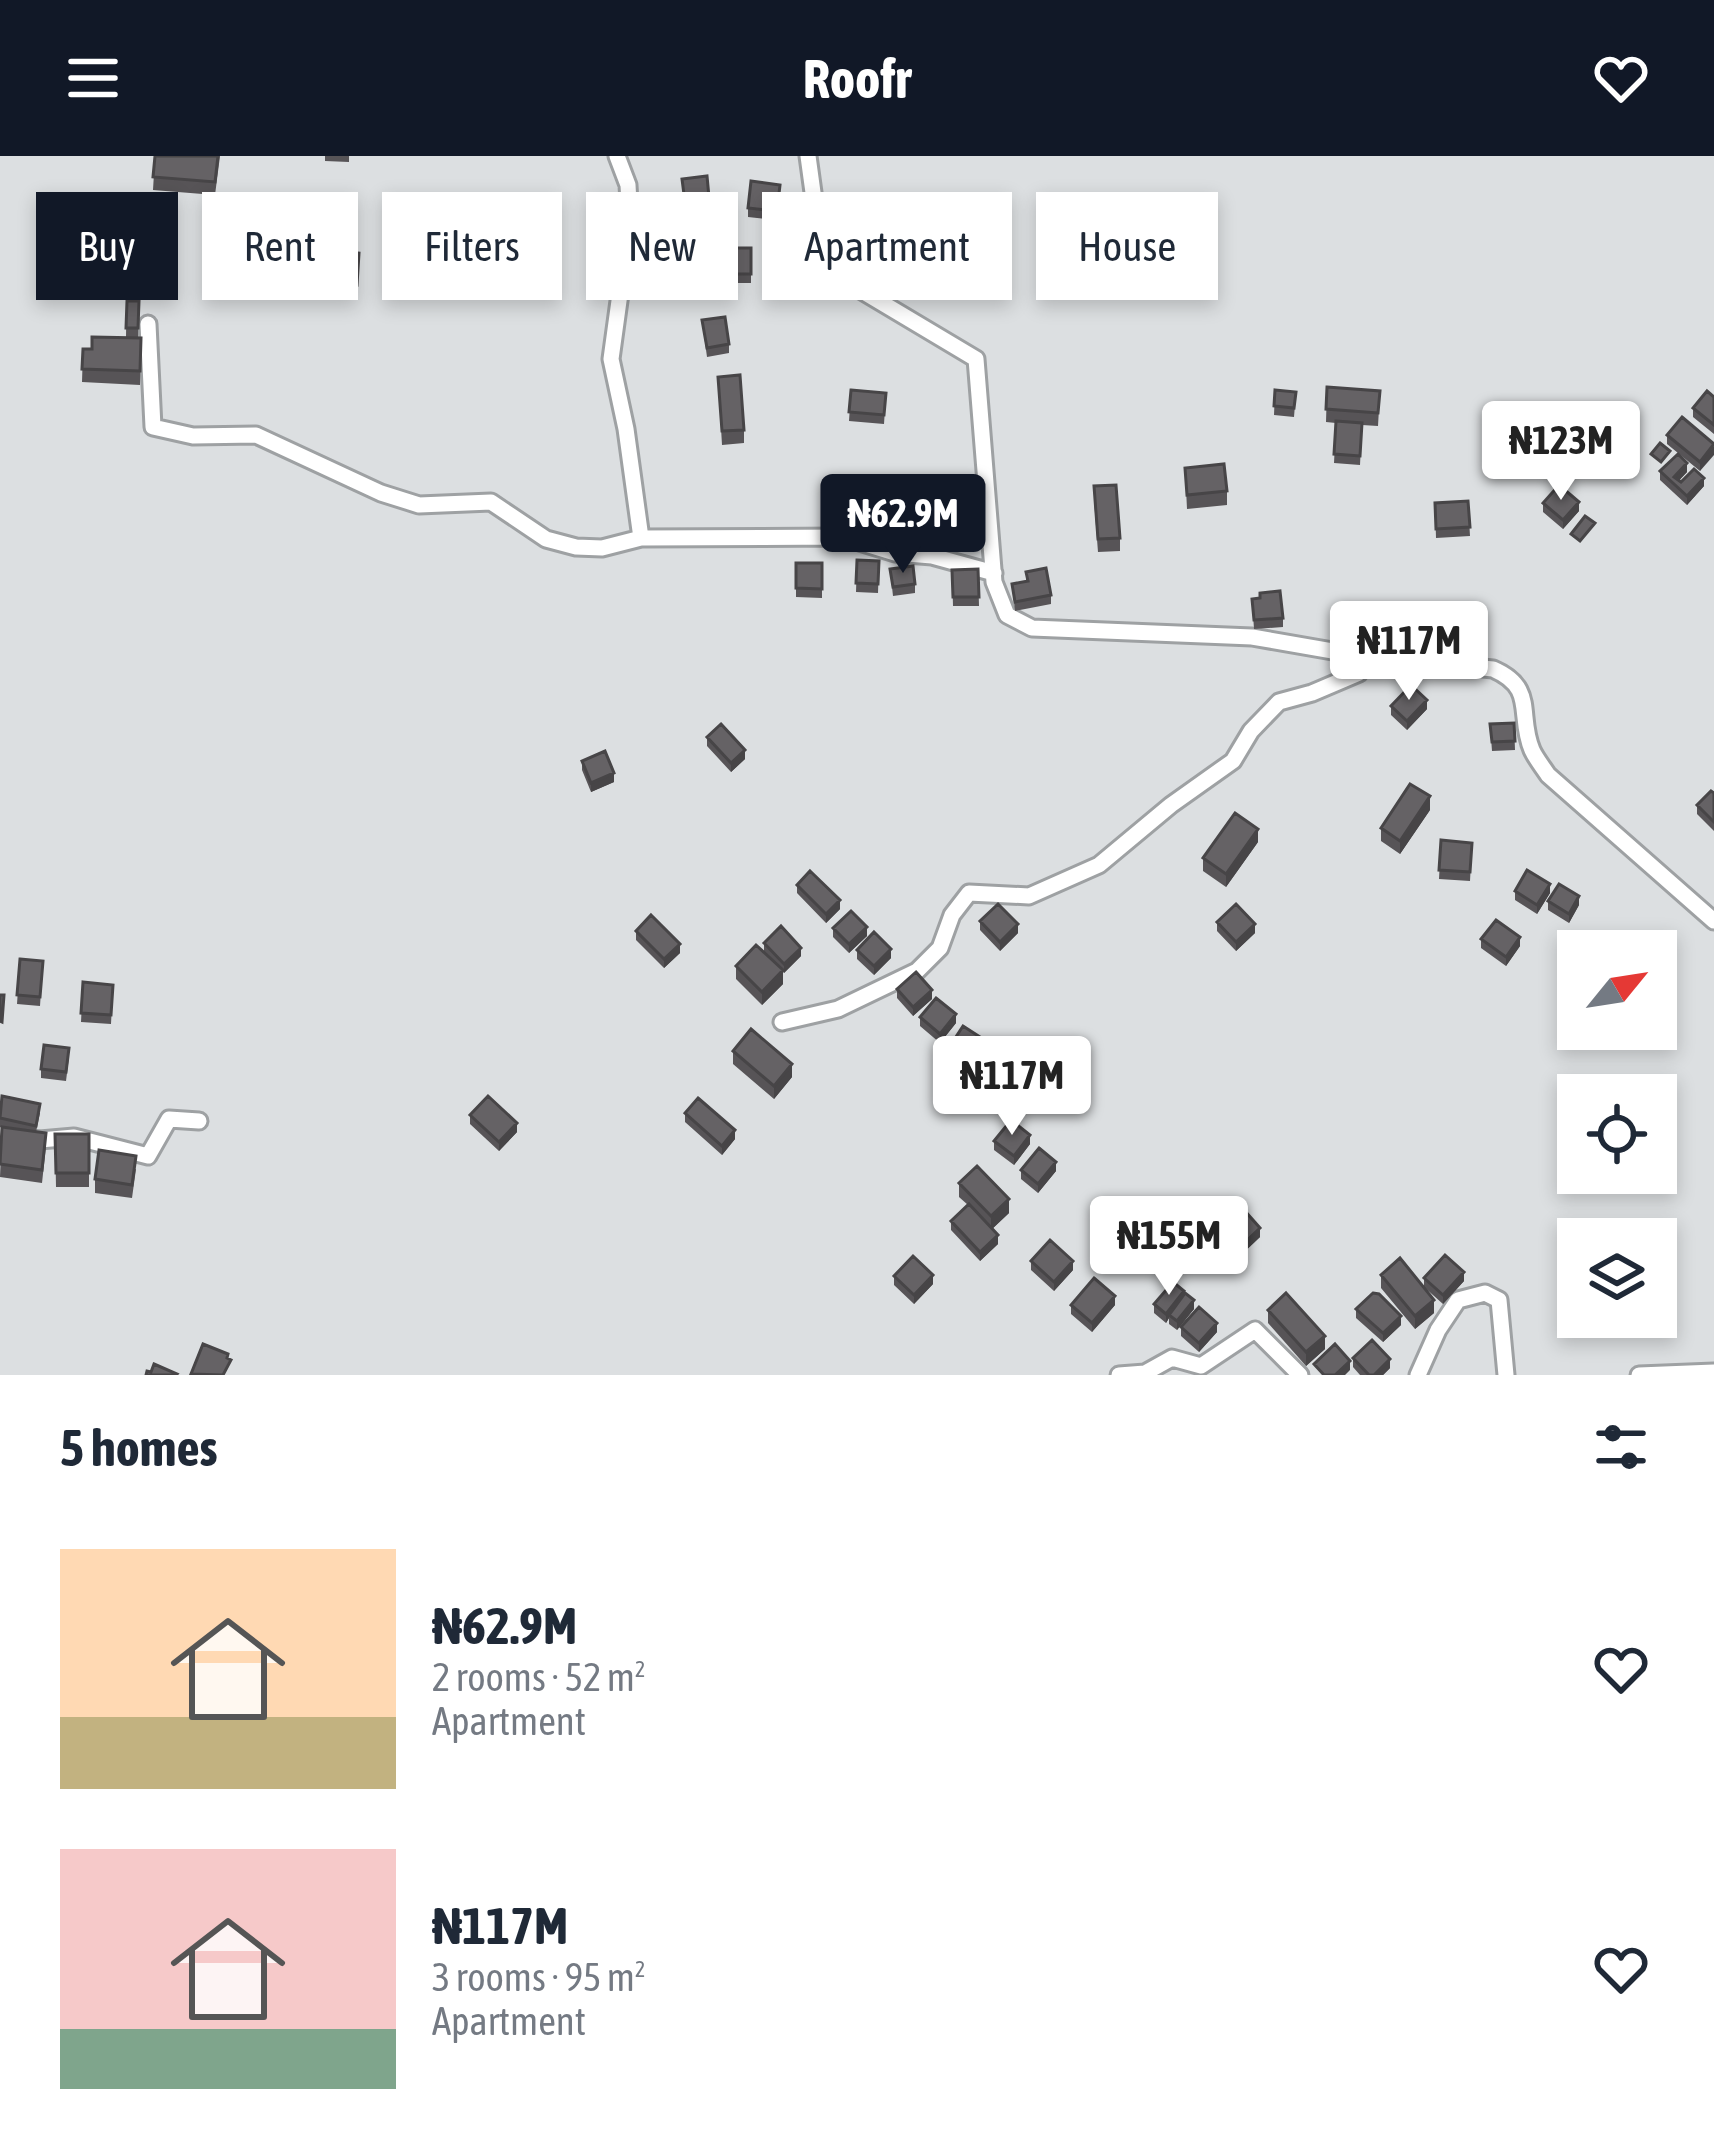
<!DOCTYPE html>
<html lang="en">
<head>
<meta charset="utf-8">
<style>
	:root { --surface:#fff; --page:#f6f6f7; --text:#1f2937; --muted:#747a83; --accent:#111827 }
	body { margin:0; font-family:"Asap Condensed",sans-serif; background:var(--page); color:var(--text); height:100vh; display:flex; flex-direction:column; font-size:45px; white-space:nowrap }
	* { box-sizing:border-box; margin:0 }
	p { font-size:39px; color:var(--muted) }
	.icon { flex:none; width:66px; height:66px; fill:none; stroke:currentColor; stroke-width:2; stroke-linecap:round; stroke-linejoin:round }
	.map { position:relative; height:1219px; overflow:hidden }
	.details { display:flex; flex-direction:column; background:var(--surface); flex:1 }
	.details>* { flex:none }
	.banner { position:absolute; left:36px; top:36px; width:1644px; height:108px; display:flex; gap:24px }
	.needle { width:78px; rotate:60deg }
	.fabs { position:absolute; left:1557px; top:774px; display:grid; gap:24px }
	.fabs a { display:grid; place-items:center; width:120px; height:120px; border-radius:0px; background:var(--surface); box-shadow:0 6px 18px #0003; font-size:60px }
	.price { position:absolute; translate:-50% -102px; padding:0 27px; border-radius:12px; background:#fff; color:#222; font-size:39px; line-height:78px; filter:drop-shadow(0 3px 6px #0008) }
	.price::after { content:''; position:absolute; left:50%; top:72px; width:36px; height:27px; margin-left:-18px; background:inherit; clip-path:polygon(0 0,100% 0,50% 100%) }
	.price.active { background:var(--accent); color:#fff }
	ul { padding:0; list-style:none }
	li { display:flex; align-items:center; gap:36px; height:300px; padding:0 60px }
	li span { display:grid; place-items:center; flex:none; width:336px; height:240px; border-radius:0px; color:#555 }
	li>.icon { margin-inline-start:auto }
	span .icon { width:144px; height:144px; fill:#fffc; stroke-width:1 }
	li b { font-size:51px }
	h2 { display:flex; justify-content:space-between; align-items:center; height:144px; padding:0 60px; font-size:51px }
	.pill { padding:0 42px; border-radius:0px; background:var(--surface); box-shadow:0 6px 18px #0003; font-size:42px; line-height:108px }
	.pill.active { background:var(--accent); color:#fff }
	header { display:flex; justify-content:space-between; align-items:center; height:156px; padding:0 60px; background:var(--accent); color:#fff; font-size:54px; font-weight:700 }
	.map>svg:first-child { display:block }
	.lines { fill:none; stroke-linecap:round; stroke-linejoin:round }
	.minor-casing { stroke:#9ea1a3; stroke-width:21 }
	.minor { stroke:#fff; stroke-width:15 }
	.wall { fill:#575457 }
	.shaded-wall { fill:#474547 }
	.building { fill:#656265; stroke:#474547; stroke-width:3 }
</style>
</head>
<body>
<header><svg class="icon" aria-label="menu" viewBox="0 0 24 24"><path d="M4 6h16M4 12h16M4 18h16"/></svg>Roofr<svg class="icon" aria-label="heart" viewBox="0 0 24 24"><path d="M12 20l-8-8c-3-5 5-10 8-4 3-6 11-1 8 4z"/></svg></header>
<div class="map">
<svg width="1714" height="1219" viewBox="0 0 1714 1219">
	<rect width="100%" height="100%" fill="#dcdfe1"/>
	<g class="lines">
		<g class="minor-casing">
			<path id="minor" d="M 617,0 L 628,29 L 630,65 L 611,203 L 626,273 L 641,382 L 843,381 L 895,397 L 932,400 L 994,417
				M 808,0 L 815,51 L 842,123 L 976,203 L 994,426 L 1007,459 L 1032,472 L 1252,481 L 1367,501 L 1493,513 C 1537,532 1517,559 1532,594 C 1536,603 1543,611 1548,619 L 1714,765
				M 148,168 L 153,271 L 193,280 L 256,279 L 381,337 L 419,349 L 491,346 L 546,383 L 576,391 L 602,392 L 641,382
				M 782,866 L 838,853 L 917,815 L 940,792 L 952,759 L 969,737 L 1029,740 L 1099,709 L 1171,649 L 1233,605 L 1251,575 L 1279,546 L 1312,537 L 1359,517 L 1367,501
				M 0,979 L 40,984 L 74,981 L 148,1000 L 169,963 L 199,965
				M 1119,1219 L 1145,1217 L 1172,1202 L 1201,1210 L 1255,1174 L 1300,1219
				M 1418,1219 L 1438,1174 L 1458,1144 L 1485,1137 L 1499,1144 L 1506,1219
				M 1639,1219 L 1714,1216"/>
		</g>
		<use href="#minor" class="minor"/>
	</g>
	<path class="wall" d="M 155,0 L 220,0 L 215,39 L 153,34 Z
		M 325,0 L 349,0 L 349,6 L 325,5 Z
		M 682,23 L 710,52 L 710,61 L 686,63 Z
		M 780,38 L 777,64 L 748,61 L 748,52 Z
		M 732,92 L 751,92 L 751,127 L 732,127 Z
		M 336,95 L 359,97 L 357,138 L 334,136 Z
		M 127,117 L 139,117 L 138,181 L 126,181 Z
		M 702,164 L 729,188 L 729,197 L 707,201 Z
		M 141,182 L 140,229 L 82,226 L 83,193 L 92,193 Z
		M 718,221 L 744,274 L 744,287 L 722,289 Z
		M 1327,231 L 1380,235 L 1378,270 L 1362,269 L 1360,309 L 1334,307 L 1336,267 L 1326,266 Z
		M 851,234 L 886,237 L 884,268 L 849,265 Z
		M 1275,234 L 1296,236 L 1294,261 L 1274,259 Z
		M 1714,241 L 1714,278 L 1693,261 L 1693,252 Z
		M 1499,270 L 1534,275 L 1514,295 L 1499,279 Z
		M 1667,279 L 1714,288 L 1700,315 L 1667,288 Z
		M 1562,284 L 1593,294 L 1580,309 L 1562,293 Z
		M 1185,312 L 1227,335 L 1227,349 L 1187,353 Z
		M 1660,315 L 1687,316 L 1679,324 L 1704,330 L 1687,349 L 1660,324 Z
		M 1094,344 L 1120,382 L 1120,395 L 1098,396 Z
		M 1468,345 L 1470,380 L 1436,382 L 1435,347 Z
		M 1543,347 L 1579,355 L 1563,373 L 1543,356 Z
		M 857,404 L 879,405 L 878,437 L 856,436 Z
		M 796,407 L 822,407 L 822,442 L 796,441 Z
		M 890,413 L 915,428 L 915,437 L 893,440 Z
		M 978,413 L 979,450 L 953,450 L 952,414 Z
		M 1026,416 L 1051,439 L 1051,448 L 1015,455 L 1012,428 L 1026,425 Z
		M 1252,443 L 1283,462 L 1283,471 L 1254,473 Z
		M 1391,550 L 1427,553 L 1407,574 L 1391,559 Z
		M 1514,567 L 1515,594 L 1492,595 L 1490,568 Z
		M 707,581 L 745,603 L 731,616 L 707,590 Z
		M 582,605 L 614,626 L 591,636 L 582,614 Z
		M 1714,637 L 1714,675 L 1697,658 L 1697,649 Z
		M 1430,654 L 1400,698 L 1381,685 L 1381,672 Z
		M 1441,684 L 1472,687 L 1470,725 L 1439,723 Z
		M 1258,686 L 1226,731 L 1203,715 L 1203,702 Z
		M 797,729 L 840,753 L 826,767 L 797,737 Z
		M 1515,735 L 1550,737 L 1537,758 L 1515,744 Z
		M 1548,745 L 1579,749 L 1569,767 L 1548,754 Z
		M 980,765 L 1018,777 L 1000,795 L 980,774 Z
		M 1217,766 L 1255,777 L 1236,795 L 1217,775 Z
		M 833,772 L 867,780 L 849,797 L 833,781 Z
		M 636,775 L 680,797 L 664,812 L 636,784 Z
		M 1481,783 L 1520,790 L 1506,810 L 1481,792 Z
		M 764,787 L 801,800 L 784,817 L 783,816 L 783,828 L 762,849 L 736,823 L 736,810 L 764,796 Z
		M 857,794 L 891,802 L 874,819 L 857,803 Z
		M 20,803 L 43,805 L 40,850 L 17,848 Z
		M 83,826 L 113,829 L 111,868 L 81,866 Z
		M 897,833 L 932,843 L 913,860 L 897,842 Z
		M 920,861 L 956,867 L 940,887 L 920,870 Z
		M 950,890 L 983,892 L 970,912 L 950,899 Z
		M 733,895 L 792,921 L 774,943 L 733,908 Z
		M 69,901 L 66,925 L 41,922 L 41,913 Z
		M 1011,914 L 1002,922 L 1002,927 L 994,938 L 977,925 L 977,916 Z
		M 0,950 L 40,957 L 36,976 L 46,990 L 42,1027 L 0,1021 L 2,971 L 0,971 Z
		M 685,957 L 735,983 L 722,999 L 685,966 Z
		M 470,959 L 517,976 L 499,995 L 470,968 Z
		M 55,978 L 89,978 L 89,1031 L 56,1031 Z
		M 994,985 L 1030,988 L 1014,1009 L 994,994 Z
		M 136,1013 L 132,1042 L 95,1037 L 95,1023 Z
		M 1021,1014 L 1056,1015 L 1038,1037 L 1021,1023 Z
		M 959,1027 L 1009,1057 L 992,1073 L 998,1088 L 980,1105 L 951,1074 L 951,1065 L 968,1049 L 959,1041 Z
		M 1217,1064 L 1260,1081 L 1241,1099 L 1217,1073 Z
		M 1031,1105 L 1073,1114 L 1054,1135 L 1031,1114 Z
		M 1381,1119 L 1434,1157 L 1415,1173 L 1381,1132 Z
		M 894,1120 L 933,1128 L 914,1148 L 894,1129 Z
		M 1424,1122 L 1464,1125 L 1443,1148 L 1424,1131 Z
		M 1184,1139 L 1194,1153 L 1177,1174 L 1169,1168 L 1169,1162 L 1166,1167 L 1154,1157 L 1154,1148 Z
		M 1071,1149 L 1115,1149 L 1092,1176 L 1071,1158 Z
		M 1356,1153 L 1401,1169 L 1383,1186 L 1356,1162 Z
		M 1268,1154 L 1325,1193 L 1306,1210 L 1268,1167 Z
		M 1181,1171 L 1217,1176 L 1199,1196 L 1181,1180 Z
		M 1353,1202 L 1390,1212 L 1383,1219 L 1360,1219 L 1353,1211 Z"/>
	<path class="shaded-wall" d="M 1534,266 L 1534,275 L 1514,295 L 1514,286 Z
		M 1593,285 L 1593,294 L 1580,309 L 1580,300 Z
		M 1714,290 L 1714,299 L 1700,315 L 1700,306 Z
		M 1687,307 L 1687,316 L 1674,330 L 1674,321 Z
		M 1704,322 L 1704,330 L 1687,349 L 1687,340 Z
		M 1579,346 L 1579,355 L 1563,373 L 1563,364 Z
		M 1427,544 L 1427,553 L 1407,574 L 1407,565 Z
		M 745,594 L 745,603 L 731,616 L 731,607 Z
		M 614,617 L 614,626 L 591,636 L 591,627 Z
		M 1430,640 L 1430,654 L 1400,698 L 1400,685 Z
		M 1258,673 L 1258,686 L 1226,731 L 1226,718 Z
		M 1550,728 L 1550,737 L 1537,758 L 1537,749 Z
		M 1579,740 L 1579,749 L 1569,767 L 1569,758 Z
		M 840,744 L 840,753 L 826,767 L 826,758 Z
		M 1018,768 L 1018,777 L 1000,795 L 1000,786 Z
		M 1255,768 L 1255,777 L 1236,795 L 1236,786 Z
		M 867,771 L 867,780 L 849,797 L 849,788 Z
		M 1520,781 L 1520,790 L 1506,810 L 1506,801 Z
		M 680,788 L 680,797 L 664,812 L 664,803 Z
		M 801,792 L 801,800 L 784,817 L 784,808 Z
		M 891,793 L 891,802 L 874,819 L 874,810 Z
		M 783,814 L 783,828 L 762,849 L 762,836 Z
		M 932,834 L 932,843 L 913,860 L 913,851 Z
		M 956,858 L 956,867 L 940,887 L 940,878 Z
		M 983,883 L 983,892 L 970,912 L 970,903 Z
		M 1011,905 L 1011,914 L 1002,922 L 1002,927 L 994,938 L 994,929 L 998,915 Z
		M 792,908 L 792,921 L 774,943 L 774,930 Z
		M 517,967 L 517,976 L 499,995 L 499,986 Z
		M 735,974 L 735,983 L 722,999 L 722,990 Z
		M 1030,979 L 1030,988 L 1014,1009 L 1014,1000 Z
		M 1056,1006 L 1056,1015 L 1038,1037 L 1038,1028 Z
		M 1009,1043 L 1009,1057 L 991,1074 L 991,1060 Z
		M 1260,1072 L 1260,1081 L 1241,1099 L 1241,1090 Z
		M 998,1079 L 998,1088 L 980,1105 L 980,1096 Z
		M 1073,1105 L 1073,1114 L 1054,1135 L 1054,1126 Z
		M 1464,1116 L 1464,1125 L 1443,1148 L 1443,1139 Z
		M 933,1119 L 933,1128 L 914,1148 L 914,1139 Z
		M 1184,1135 L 1184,1144 L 1169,1159 L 1169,1162 L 1166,1167 L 1166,1158 Z
		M 1115,1140 L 1115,1149 L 1092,1176 L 1092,1167 Z
		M 1194,1144 L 1194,1153 L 1177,1174 L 1177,1165 Z
		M 1434,1144 L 1434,1157 L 1415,1173 L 1415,1160 Z
		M 1401,1160 L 1401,1169 L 1383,1186 L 1383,1177 Z
		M 1217,1167 L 1217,1176 L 1199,1196 L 1199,1187 Z
		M 1325,1180 L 1325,1193 L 1306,1210 L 1306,1196 Z
		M 1390,1203 L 1390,1212 L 1383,1219 L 1374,1219 Z
		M 1350,1205 L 1350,1214 L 1345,1219 L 1335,1219 Z"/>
	<path class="building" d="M 155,0 L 218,0 L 215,26 L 153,21 Z
		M 707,20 L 710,52 L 686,54 L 682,23 Z
		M 751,25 L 780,29 L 777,55 L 748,52 Z
		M 732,92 L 751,92 L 751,118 L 732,118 Z
		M 336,95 L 359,97 L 357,129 L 334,127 Z
		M 127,117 L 139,117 L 140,140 L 128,141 Z
		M 127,145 L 139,145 L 138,172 L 126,172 Z
		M 725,161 L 729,188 L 707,192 L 702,164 Z
		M 92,181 L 141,182 L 140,215 L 82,213 L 83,193 L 92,193 Z
		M 740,219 L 744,274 L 722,275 L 718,221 Z
		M 1327,231 L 1380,235 L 1378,257 L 1326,253 Z
		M 851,234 L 886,237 L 884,259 L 849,256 Z
		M 1275,234 L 1296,236 L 1294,252 L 1274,250 Z
		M 1707,235 L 1714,241 L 1714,269 L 1693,252 Z
		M 1519,250 L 1534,266 L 1514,286 L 1499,270 Z
		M 1682,261 L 1714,288 L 1700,306 L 1667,279 Z
		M 1336,265 L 1362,267 L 1360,300 L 1334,298 Z
		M 1575,270 L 1593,285 L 1580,300 L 1562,284 Z
		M 1660,287 L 1670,295 L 1661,306 L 1651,298 Z
		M 1678,298 L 1687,307 L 1674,321 L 1681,326 L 1694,313 L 1704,322 L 1687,340 L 1660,315 Z
		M 1224,308 L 1227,335 L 1187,339 L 1185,312 Z
		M 1116,329 L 1120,382 L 1098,383 L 1094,330 Z
		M 1559,329 L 1579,346 L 1563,364 L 1543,347 Z
		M 1468,345 L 1470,371 L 1436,373 L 1435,347 Z
		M 1585,360 L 1595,367 L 1580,385 L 1571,378 Z
		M 857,404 L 879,405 L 878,428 L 856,427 Z
		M 796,407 L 822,407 L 822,433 L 796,432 Z
		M 913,410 L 915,428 L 893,431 L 890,413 Z
		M 1046,412 L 1051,439 L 1015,446 L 1012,428 L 1028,425 L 1026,416 Z
		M 978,413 L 979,441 L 953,441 L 952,414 Z
		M 1280,435 L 1283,462 L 1254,464 L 1252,443 L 1260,442 L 1260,437 Z
		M 1411,529 L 1427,544 L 1407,565 L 1391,550 Z
		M 1514,567 L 1515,585 L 1492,586 L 1490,568 Z
		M 721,568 L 745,594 L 731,607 L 707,581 Z
		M 605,595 L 614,617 L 591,627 L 582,605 Z
		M 1410,628 L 1430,640 L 1400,685 L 1381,672 Z
		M 1711,635 L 1714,637 L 1714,666 L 1697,649 Z
		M 1235,657 L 1258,673 L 1226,718 L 1203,702 Z
		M 1441,684 L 1472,687 L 1470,716 L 1439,714 Z
		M 1527,714 L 1550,728 L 1537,749 L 1515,735 Z
		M 810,715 L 840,744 L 826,758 L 797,729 Z
		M 1559,728 L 1579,740 L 1569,758 L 1548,745 Z
		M 998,748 L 1018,768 L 1000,786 L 980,765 Z
		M 1236,748 L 1255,768 L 1236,786 L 1217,766 Z
		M 851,755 L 867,771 L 849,788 L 833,772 Z
		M 651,759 L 680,788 L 664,803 L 636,775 Z
		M 1496,764 L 1520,781 L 1506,801 L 1481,783 Z
		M 781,770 L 801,792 L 784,808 L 764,787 Z
		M 874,776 L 891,793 L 874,810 L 857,794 Z
		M 756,789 L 783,814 L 762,836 L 736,810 Z
		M 20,803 L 43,805 L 40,841 L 17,839 Z
		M 916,816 L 932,834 L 913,851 L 897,833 Z
		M 83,826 L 113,829 L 111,859 L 81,857 Z
		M 0,839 L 4,839 L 2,866 L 0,865 Z
		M 936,842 L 956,858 L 940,878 L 920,861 Z
		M 963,870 L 983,883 L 970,903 L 950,890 Z
		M 751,873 L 792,908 L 774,930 L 733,895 Z
		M 44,889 L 69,892 L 66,916 L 41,913 Z
		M 994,892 L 1011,905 L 998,915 L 1002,918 L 994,929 L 977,916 Z
		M 2,940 L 40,948 L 36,970 L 0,962 Z
		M 488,940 L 517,967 L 499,986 L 470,959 Z
		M 698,942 L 735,974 L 722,990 L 685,957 Z
		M 1011,964 L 1030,979 L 1014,1000 L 994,985 Z
		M 2,971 L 46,977 L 42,1014 L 0,1008 Z
		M 55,978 L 89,978 L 89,1017 L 56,1017 Z
		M 1039,992 L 1056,1006 L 1038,1028 L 1021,1014 Z
		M 99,994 L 136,1000 L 132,1029 L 95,1023 Z
		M 977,1010 L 1009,1043 L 991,1060 L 959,1027 Z
		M 1237,1046 L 1260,1072 L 1241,1090 L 1217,1064 Z
		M 969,1048 L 998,1079 L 980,1096 L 951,1065 Z
		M 1050,1084 L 1073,1105 L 1054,1126 L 1031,1105 Z
		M 1445,1099 L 1464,1116 L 1443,1139 L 1424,1122 Z
		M 913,1100 L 933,1119 L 914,1139 L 894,1120 Z
		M 1400,1102 L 1434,1144 L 1415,1160 L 1381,1119 Z
		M 1094,1122 L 1115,1140 L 1092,1167 L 1071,1149 Z
		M 1173,1126 L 1184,1135 L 1166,1158 L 1154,1148 Z
		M 1185,1137 L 1194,1144 L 1177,1165 L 1169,1159 Z
		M 1286,1137 L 1325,1180 L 1306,1196 L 1268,1154 Z
		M 1373,1137 L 1379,1138 L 1401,1160 L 1383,1177 L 1356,1153 Z
		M 1199,1151 L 1217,1167 L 1199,1187 L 1181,1171 Z
		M 1372,1184 L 1390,1203 L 1374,1219 L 1369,1219 L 1353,1202 Z
		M 203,1188 L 228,1198 L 227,1202 L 231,1204 L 223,1219 L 191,1218 Z
		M 1335,1188 L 1350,1205 L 1335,1219 L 1324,1219 L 1314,1208 Z
		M 154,1208 L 177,1218 L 176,1219 L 146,1219 L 147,1215 L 151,1216 Z"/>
</svg>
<div class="fabs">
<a><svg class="needle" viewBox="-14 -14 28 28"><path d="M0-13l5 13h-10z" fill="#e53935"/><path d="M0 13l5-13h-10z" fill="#747a83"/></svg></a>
<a><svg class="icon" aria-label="locate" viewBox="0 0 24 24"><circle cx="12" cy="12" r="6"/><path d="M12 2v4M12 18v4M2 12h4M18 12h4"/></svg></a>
<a><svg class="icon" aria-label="layers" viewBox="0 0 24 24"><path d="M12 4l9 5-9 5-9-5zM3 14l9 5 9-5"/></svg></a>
</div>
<b class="price" style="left:1561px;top:347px">₦123M</b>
<b class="price active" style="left:903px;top:420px">₦62.9M</b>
<b class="price" style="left:1409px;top:547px">₦117M</b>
<b class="price" style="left:1012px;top:982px">₦117M</b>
<b class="price" style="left:1169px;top:1142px">₦155M</b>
<div class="banner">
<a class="pill active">Buy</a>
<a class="pill">Rent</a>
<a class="pill">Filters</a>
<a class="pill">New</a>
<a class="pill">Apartment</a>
<a class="pill">House</a>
</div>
</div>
<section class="details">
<h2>5 homes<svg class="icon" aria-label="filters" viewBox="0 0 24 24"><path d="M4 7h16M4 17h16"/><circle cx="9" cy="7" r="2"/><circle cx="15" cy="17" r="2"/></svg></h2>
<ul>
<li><span style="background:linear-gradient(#ffd9b3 70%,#c2b280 0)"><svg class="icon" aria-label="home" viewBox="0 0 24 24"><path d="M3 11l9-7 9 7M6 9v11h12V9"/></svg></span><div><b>₦62.9M</b><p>2 rooms · 52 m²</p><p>Apartment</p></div><svg class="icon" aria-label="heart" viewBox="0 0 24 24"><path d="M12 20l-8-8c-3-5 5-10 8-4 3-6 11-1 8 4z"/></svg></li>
<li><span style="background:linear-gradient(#f6c9c9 75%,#7fa58c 0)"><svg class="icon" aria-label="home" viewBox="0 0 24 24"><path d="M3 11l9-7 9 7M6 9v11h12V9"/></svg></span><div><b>₦117M</b><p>3 rooms · 95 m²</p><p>Apartment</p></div><svg class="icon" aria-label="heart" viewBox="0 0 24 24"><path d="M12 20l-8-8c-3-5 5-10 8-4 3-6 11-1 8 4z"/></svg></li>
</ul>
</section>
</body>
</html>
